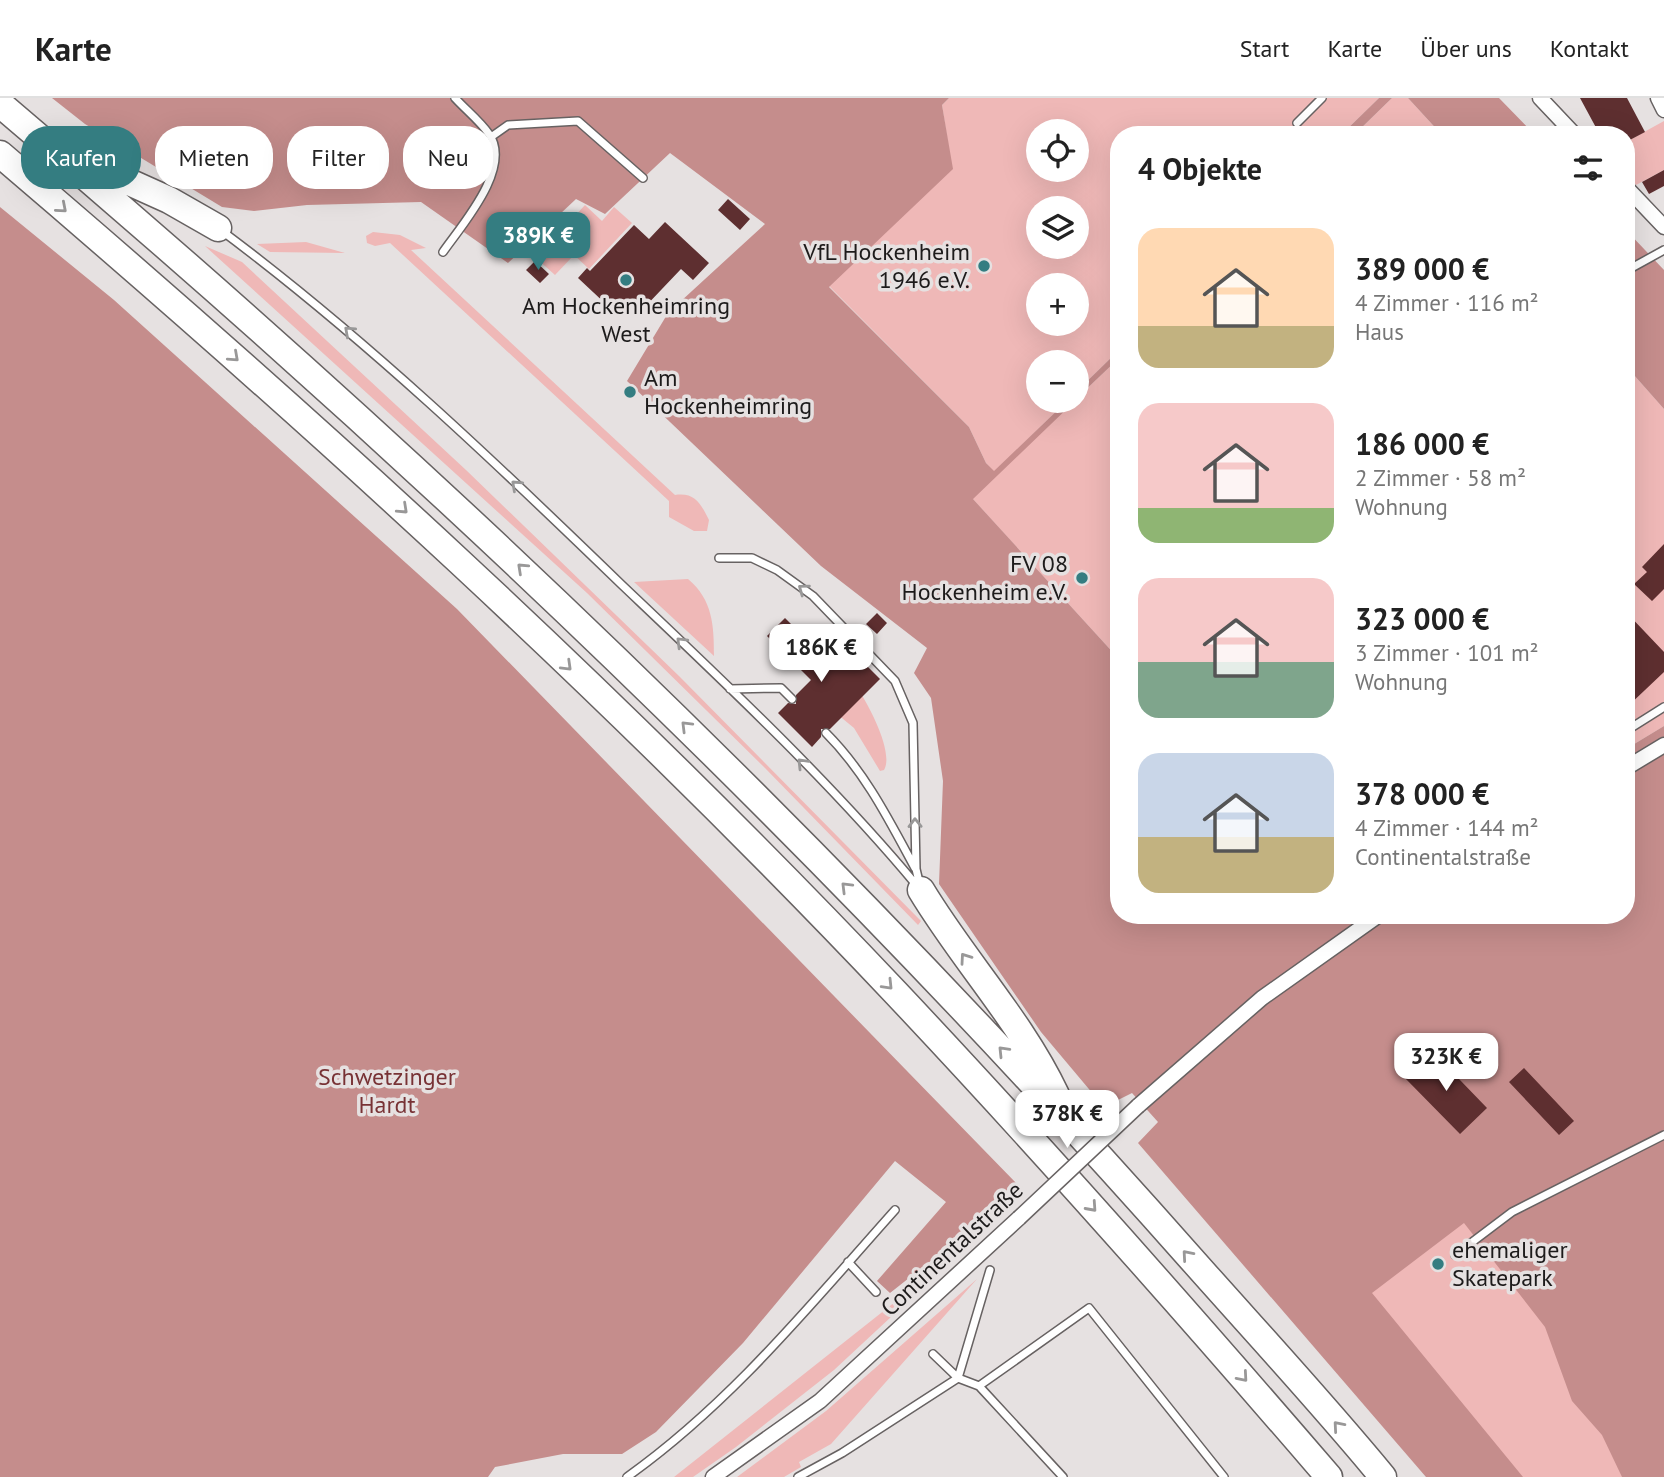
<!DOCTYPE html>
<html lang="de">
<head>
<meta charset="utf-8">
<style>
	:root { --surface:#fff; --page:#f6f6f6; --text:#222; --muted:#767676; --line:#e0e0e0; --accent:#347d81 }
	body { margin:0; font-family:"PT Sans",sans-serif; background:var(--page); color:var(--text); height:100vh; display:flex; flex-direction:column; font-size:26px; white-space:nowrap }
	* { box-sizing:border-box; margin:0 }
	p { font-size:23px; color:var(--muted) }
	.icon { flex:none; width:38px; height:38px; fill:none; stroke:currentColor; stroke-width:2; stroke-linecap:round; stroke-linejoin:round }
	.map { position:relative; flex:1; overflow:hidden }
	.panel { position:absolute; left:1110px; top:28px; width:525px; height:798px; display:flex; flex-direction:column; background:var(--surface); border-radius:28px; box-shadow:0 7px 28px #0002 }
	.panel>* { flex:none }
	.guide { position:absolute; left:21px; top:28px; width:665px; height:63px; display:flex; gap:14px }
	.buttons { position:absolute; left:1026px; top:21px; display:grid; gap:14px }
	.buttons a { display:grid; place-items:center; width:63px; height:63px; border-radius:50%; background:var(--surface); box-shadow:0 7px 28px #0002; font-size:35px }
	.price { position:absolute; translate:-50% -60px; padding:0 16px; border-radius:14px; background:#fff; color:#222; font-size:23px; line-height:46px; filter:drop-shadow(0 2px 4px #0008) }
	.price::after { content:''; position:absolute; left:50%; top:42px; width:21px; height:16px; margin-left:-10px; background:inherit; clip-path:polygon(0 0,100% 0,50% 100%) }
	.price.on { background:var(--accent); color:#fff }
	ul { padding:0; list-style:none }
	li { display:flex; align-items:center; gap:21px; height:175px; padding:0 28px }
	li span { display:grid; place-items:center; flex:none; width:196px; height:140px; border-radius:21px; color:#555 }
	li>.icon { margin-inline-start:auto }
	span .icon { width:84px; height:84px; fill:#fffc; stroke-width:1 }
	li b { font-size:30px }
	h2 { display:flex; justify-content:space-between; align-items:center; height:84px; padding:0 28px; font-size:30px }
	.pill { padding:0 24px; border-radius:28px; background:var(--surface); box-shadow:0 7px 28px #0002; font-size:24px; line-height:63px }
	.pill.on { background:var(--accent); color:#fff }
	header { display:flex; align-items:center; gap:42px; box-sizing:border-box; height:98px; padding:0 35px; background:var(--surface); border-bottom:2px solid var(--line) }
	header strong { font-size:33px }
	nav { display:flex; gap:38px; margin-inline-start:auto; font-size:24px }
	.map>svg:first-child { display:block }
	.green { fill:#efb8b7; fill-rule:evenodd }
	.forest { fill:#c58d8c }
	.building { fill:#5e2f30 }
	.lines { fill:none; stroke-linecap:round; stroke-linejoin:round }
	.service-casing { stroke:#676262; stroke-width:10 }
	.minor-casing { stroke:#676262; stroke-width:17 }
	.motorway-casing { stroke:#676262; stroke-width:29 }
	.service { stroke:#fff; stroke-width:7 }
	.minor { stroke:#fff; stroke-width:14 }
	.motorway { stroke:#fff; stroke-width:26 }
	.minor-bridge-casing { stroke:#676262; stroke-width:17; stroke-linecap:butt }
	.minor-bridge { stroke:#fff; stroke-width:14 }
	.oneway { stroke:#999898 }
	.poi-dot { fill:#347d81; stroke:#e6e1e1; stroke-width:2.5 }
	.labels { text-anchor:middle; stroke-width:7; stroke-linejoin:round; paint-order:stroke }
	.poi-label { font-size:24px; fill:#1d1b1b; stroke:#e6e1e1; text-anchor:end }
	.park-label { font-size:24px; fill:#783235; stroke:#e6e1e1 }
	.street-label { font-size:24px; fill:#1d1b1b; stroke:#e6e1e1 }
</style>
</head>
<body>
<header>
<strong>Karte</strong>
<nav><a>Start</a><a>Karte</a><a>Über uns</a><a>Kontakt</a></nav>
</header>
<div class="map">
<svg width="1664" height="1379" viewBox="0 0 1664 1379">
	<rect width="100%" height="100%" fill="#e6e1e1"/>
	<path class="green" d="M 949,0 L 1379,0 L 1341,37 L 1118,37 L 1118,253 L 1076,294 L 1076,264 L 1038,264 L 1038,303 L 1067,303 L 994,374 L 986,365 L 969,329 L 829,188 L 952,71 L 942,7 ZM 1038,33 L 1076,33 L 1076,72 L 1038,72 ZM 1038,110 L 1076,110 L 1076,149 L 1038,149 ZM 1038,187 L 1076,187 L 1076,226 L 1038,226 Z
		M 1392,0 L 1408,0 L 1442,37 L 1354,37 Z
		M 1664,23 L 1664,72 L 1636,87 L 1626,76 L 1626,44 Z
		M 585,107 L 602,123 L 614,109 L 632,125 L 589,171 L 574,157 L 555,177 L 536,160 Z
		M 373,134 L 400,137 L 426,150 L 411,152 L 675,397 C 695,394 701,406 709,422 L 707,433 L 694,433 L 669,419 L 669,403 L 390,145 L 375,148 L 367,145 L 366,138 Z
		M 306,144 L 345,155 L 270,154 L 257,146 Z
		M 205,148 L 242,164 L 466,372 L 679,578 L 921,823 L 918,827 L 765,670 L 587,495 Z
		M 1118,261 L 1118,560 L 972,400 Z
		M 1626,268 L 1664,311 L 1664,628 L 1626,651 Z
		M 688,481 C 713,502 714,528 714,558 L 634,484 Z
		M 860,594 C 870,610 894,655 884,672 L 880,673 L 854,630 L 837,616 Z
		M 1521,817 L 1664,1379 L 1515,1379 L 1203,1040 Z
		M 977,1139 L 834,1272 L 736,1349 L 693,1379 L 674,1379 Z
		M 977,1181 L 831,1346 L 799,1364 L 801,1369 L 784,1379 L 737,1379 L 826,1313 Z"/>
	<path class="forest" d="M 52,0 L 949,0 L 942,7 L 953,71 L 829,189 L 969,329 L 986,365 L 994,373 L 1067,303 L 1075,303 L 973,401 L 1118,560 L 1118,817 L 1626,817 L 1626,651 L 1664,628 L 1664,1379 L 1622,1379 L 1602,1337 L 1572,1303 L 1545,1229 L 1464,1125 L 1372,1195 L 1523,1379 L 1426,1379 L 1138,1045 L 1158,1024 L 1132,995 L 1104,1009 L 1041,934 L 939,786 L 943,683 L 931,600 L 914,575 L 927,550 L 821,468 L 627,283 L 668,215 L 765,126 L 670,55 L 605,116 L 576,101 L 508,165 L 421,104 L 307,107 L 254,113 L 222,109 L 85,26 Z
		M 1379,0 L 1392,0 L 1354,37 L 1341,37 Z
		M 1408,0 L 1499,0 L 1535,37 L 1442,37 Z
		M 0,109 L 114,202 L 457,511 L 1022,1091 L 890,1195 L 877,1183 L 946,1104 L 895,1063 L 743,1245 L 656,1334 L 622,1356 L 563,1356 L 495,1369 L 488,1379 L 0,1379 Z
		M 1626,132 L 1664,172 L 1664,311 L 1626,268 Z
		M 1118,253 L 1118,261 L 1076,301 L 1076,294 Z"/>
	<path class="building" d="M 1580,0 L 1627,0 L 1645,34 L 1626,44 L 1626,37 L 1600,37 Z
		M 1664,72 L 1664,88 L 1649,96 L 1642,84 Z
		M 728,101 L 750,121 L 740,132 L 718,112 Z
		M 665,124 L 709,165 L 693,182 L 681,171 L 642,212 L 639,209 L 630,219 L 614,204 L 609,209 L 578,180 L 587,170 L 590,173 L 634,127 L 649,141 Z
		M 535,163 L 549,176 L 540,185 L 526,172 Z
		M 1664,446 L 1664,491 L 1652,503 L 1634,486 L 1647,474 L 1642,469 Z
		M 1626,514 L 1664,554 L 1664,574 L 1626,610 Z
		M 877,515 L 887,525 L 877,536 L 866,526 Z
		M 785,520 L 829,564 L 846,547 L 880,581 L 830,631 L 821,631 L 821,639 L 812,649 L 778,615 L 788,605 L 796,606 L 796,597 L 811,582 L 767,538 Z
		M 1432,953 L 1487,1010 L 1460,1036 L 1405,980 Z
		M 1524,970 L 1574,1023 L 1559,1037 L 1509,984 Z"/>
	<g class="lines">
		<g class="service-casing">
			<path id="service" d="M 1297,25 L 1322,0
				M 491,39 L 508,27 L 578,23 L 643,80
				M 222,133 C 365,240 494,363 622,487 C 722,582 830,683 918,789
				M 443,154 C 461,128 513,70 489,36 C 480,23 466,12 455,0
				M 1626,173 L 1664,152
				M 719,460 L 752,460 L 777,472 L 813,498 L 895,583 L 913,625 L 916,771 L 920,788
				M 730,591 L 781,590 L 792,601
				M 1626,633 L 1664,609
				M 826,635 C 865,674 889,722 915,770
				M 1455,1157 L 1512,1114 L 1664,1037
				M 848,1164 L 876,1194
				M 933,1256 L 958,1280 L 990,1172
				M 979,1288 L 1063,1379
				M 627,1379 C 731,1305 811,1206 895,1112
				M 798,1379 L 842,1355 L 958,1280 L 979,1288 L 1089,1210 L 1224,1379"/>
		</g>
		<g class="minor-casing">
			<path id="minor" d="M 1540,0 L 1575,37
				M 1658,0 L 1664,12
				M 1626,89 L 1664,129
				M 1626,670 L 1664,647
				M 1138,1008 L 1262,900 L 1379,817
				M 713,1379 L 820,1303 L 1019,1120"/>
		</g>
		<g class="motorway-casing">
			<path id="motorway" d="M 0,6 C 425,365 827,748 1195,1165 C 1258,1236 1323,1306 1383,1379
				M 0,56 C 311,321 614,597 895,894 C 1044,1052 1187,1214 1329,1379
				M 78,61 L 169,102 L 218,130
				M 921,792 C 963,862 1021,923 1056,997"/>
		</g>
		<use href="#service" class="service"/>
		<use href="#minor" class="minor"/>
		<use href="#motorway" class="motorway"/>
		<g class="minor-bridge-casing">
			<path id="minor-bridge" d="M 1019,1120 L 1138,1008"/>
		</g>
		<use href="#minor-bridge" class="minor-bridge"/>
	</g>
	<defs><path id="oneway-chevron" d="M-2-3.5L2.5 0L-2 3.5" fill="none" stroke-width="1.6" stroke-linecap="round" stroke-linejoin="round" transform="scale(1.75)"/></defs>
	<g class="oneway">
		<use href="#oneway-chevron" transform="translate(62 110) rotate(41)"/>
		<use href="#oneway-chevron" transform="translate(349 233) rotate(-138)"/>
		<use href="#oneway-chevron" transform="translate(234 259) rotate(42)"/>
		<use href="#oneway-chevron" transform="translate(516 387) rotate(-137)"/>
		<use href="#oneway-chevron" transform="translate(403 411) rotate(43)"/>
		<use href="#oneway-chevron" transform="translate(522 470) rotate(-137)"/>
		<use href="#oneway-chevron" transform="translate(803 491) rotate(-144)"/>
		<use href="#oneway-chevron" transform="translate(681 544) rotate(-135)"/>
		<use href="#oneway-chevron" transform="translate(567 568) rotate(44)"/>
		<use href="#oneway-chevron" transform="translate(686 628) rotate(-135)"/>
		<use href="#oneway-chevron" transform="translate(802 665) rotate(-134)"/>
		<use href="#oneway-chevron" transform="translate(915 725) rotate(-91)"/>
		<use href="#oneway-chevron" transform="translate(846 789) rotate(-135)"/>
		<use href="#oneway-chevron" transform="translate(965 860) rotate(-125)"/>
		<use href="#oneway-chevron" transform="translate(888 887) rotate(46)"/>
		<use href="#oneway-chevron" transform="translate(1003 953) rotate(-134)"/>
		<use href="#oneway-chevron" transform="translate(1092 1109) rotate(48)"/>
		<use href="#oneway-chevron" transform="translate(1187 1157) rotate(-131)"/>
		<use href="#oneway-chevron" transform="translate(1243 1279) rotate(49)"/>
		<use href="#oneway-chevron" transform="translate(1338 1328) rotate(-131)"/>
	</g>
	<g class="poi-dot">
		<circle cx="984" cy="168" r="7"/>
		<circle cx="626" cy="182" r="7"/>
		<circle cx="630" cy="294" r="7"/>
		<circle cx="1082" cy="480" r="7"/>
		<circle cx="1438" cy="1166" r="7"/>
	</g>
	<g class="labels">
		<g class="poi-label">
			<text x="970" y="162">VfL Hockenheim<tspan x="970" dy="28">1946 e.V.</tspan></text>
			<text x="626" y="216" text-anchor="middle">Am Hockenheimring<tspan x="626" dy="28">West</tspan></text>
			<text x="644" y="288" text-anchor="start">Am<tspan x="644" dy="28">Hockenheimring</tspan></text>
			<text x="1068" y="474">FV 08<tspan x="1068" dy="28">Hockenheim e.V.</tspan></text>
			<text x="1452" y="1160" text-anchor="start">ehemaliger<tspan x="1452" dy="28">Skatepark</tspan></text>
		</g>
		<g class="park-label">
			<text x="387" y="987">Schwetzinger<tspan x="387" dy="28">Hardt</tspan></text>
		</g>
		<g class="street-label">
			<text transform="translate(952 1151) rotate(-43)" y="8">Continentalstraße</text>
		</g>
	</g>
</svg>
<div class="buttons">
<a><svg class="icon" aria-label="locate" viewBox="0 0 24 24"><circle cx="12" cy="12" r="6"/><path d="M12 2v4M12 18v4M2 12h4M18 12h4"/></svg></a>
<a><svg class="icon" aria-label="layers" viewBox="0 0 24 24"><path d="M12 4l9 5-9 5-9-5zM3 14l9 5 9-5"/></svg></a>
<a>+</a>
<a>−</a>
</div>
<b class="price on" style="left:538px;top:174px">389K €</b>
<b class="price" style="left:821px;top:586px">186K €</b>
<b class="price" style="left:1446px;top:995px">323K €</b>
<b class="price" style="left:1067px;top:1052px">378K €</b>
<div class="guide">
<a class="pill on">Kaufen</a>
<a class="pill">Mieten</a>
<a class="pill">Filter</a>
<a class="pill">Neu</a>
</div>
<section class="panel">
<h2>4 Objekte<svg class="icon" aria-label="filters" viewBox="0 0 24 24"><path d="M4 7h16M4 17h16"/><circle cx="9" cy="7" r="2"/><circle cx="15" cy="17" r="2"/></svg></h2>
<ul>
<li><span style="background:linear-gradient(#ffd9b3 70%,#c2b280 0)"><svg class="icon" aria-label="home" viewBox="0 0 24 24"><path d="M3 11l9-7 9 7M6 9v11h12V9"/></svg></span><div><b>389 000 €</b><p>4 Zimmer · 116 m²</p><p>Haus</p></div></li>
<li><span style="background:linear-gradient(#f6c9c9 75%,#8fb573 0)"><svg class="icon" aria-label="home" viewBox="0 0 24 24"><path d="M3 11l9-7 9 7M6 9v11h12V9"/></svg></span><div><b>186 000 €</b><p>2 Zimmer · 58 m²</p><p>Wohnung</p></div></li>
<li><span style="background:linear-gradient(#f6c9c9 60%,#7fa58c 0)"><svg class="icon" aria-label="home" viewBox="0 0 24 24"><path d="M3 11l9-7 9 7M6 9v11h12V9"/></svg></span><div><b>323 000 €</b><p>3 Zimmer · 101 m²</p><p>Wohnung</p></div></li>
<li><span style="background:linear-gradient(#c9d6e8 60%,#c2b280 0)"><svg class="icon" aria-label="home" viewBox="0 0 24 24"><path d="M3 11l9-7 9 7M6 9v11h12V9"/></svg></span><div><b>378 000 €</b><p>4 Zimmer · 144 m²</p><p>Continentalstraße</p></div></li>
</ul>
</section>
</div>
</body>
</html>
